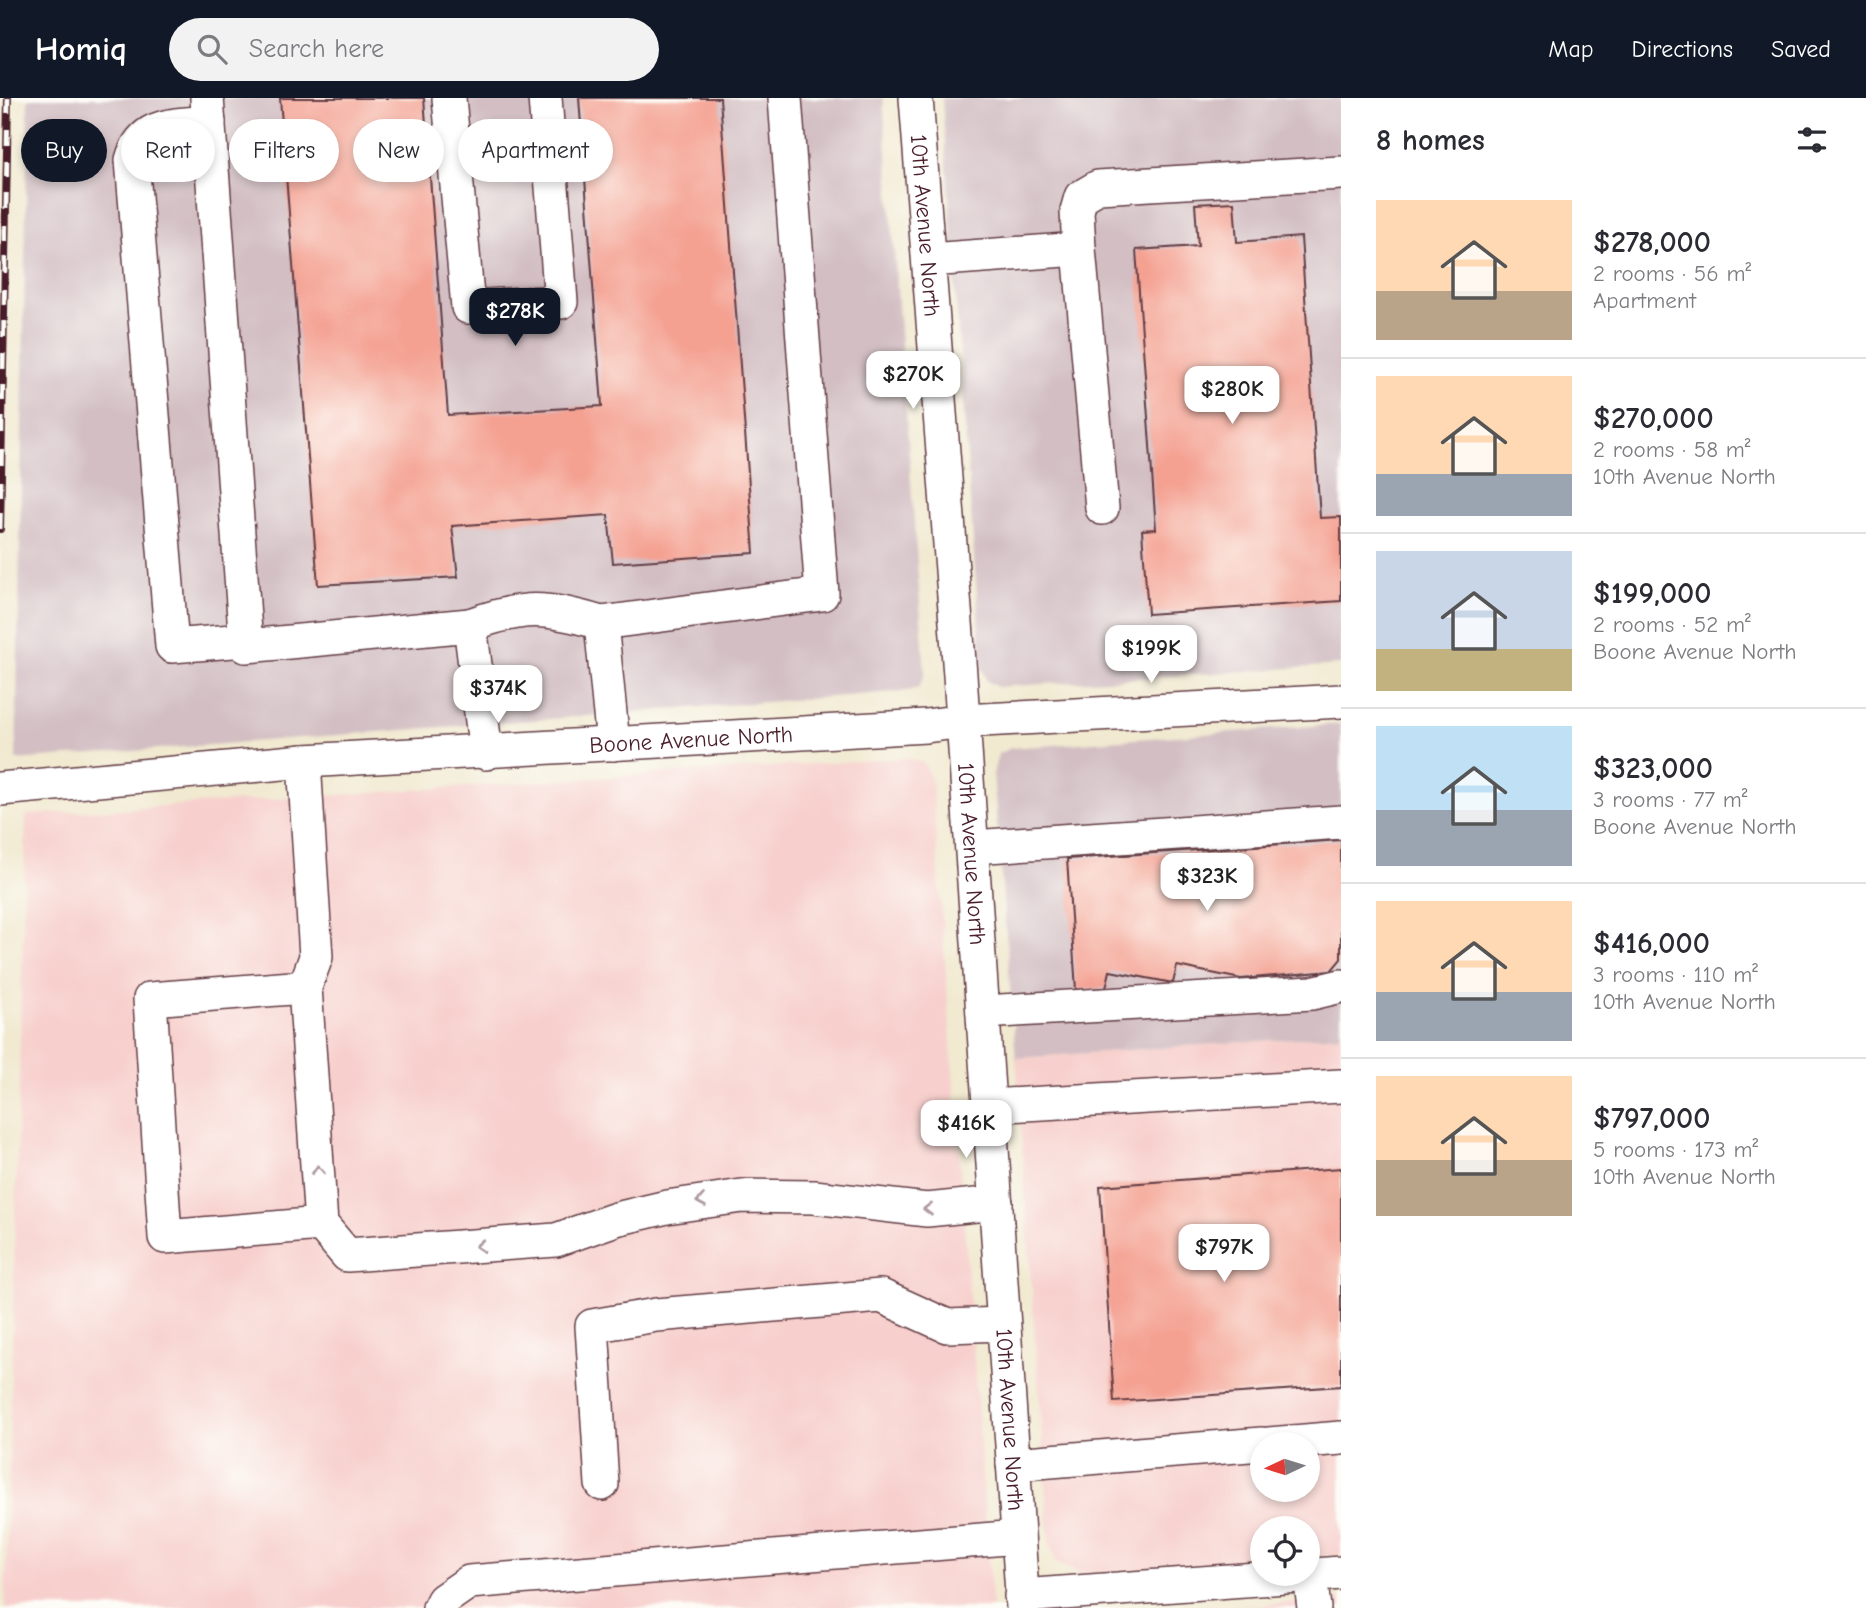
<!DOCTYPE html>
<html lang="en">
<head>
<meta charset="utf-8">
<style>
	:root { --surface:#fff; --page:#f2f2f3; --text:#2b2b33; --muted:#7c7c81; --line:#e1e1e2; --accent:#111827 }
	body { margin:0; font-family:"Comic Neue",sans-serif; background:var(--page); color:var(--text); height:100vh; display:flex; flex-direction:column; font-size:26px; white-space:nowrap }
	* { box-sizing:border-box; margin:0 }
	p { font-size:23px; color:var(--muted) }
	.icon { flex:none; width:38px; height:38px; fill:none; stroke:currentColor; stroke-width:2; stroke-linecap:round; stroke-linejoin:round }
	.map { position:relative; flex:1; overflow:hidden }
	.side { display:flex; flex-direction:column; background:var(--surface); width:525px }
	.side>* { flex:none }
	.banner { position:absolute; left:21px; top:21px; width:665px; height:63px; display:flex; gap:14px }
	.needle { width:46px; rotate:266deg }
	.controls { position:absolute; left:1250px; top:1334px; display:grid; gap:14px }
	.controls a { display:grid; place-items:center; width:70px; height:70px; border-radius:50%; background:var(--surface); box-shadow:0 4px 10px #0003; font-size:35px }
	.price { position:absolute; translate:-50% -60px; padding:0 16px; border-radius:14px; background:#fff; color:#222; font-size:23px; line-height:46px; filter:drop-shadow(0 2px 4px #0008) }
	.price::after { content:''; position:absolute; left:50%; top:42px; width:21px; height:16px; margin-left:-10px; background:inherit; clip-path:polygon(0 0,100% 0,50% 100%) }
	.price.current { background:var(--accent); color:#fff }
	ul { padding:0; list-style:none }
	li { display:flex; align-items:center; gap:21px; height:175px; padding:0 35px }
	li+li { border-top:2px solid var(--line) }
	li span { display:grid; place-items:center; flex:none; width:196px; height:140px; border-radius:0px; color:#555 }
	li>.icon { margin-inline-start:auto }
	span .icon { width:84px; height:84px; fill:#fffc; stroke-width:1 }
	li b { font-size:30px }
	h2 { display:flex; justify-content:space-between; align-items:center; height:84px; padding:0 35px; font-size:30px }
	.chip { padding:0 24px; border-radius:32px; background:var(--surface); box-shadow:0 4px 10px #0003; font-size:24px; line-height:63px }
	.chip.current { background:var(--accent); color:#fff }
	header { display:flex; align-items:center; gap:42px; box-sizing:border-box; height:98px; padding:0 35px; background:var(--accent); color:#fff }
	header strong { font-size:33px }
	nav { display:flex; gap:38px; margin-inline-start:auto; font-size:24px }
	.search { width:490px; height:63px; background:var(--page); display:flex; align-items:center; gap:18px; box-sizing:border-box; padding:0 24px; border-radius:38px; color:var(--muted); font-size:26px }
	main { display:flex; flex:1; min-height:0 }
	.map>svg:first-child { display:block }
	.built { fill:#f7d0cd; fill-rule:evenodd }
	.industrial { fill:#d2bec3 }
	.building { fill:#f4a192 }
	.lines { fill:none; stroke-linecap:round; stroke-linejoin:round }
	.minor-casing { stroke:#633d44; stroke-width:36 }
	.minor { stroke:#fff; stroke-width:33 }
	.rail-casing { stroke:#4a1f2b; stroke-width:8 }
	.rail { stroke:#fdfcf7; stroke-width:5; stroke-dasharray:16; stroke-linecap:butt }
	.oneway { stroke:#ae9aa0 }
	.labels { text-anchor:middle; stroke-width:5; stroke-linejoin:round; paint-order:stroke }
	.street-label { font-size:23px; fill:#4a1f2b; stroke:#fdfcf7 }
</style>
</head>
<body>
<header>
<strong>Homiq</strong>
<div class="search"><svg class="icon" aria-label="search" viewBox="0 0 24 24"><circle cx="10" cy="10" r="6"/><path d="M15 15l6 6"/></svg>Search here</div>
<nav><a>Map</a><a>Directions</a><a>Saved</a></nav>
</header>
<main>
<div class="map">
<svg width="1341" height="1510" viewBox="0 0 1341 1510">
	<rect width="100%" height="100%" fill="#fdfcf7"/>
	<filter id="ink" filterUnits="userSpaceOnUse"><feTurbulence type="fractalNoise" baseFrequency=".0143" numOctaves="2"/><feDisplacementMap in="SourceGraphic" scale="14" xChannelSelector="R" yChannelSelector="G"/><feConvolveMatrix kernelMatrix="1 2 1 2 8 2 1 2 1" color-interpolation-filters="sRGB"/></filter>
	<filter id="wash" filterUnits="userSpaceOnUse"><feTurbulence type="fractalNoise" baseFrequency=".00686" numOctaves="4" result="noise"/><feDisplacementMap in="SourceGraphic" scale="28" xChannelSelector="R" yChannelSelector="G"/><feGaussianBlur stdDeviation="1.57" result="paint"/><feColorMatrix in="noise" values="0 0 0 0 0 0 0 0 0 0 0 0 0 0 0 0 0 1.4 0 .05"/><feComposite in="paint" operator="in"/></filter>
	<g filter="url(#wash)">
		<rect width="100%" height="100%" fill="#f1e9d0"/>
		<path class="built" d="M 907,660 L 924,665 L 932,683 L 992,1510 L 5,1510 L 26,717 Z
			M 1341,937 L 1341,1457 L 1307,1459 L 1307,1430 L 1262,1430 L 1262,1463 L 1080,1476 L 1056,1465 L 1049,1444 L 1016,960 ZM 1262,1346 L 1307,1346 L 1307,1391 L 1262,1391 Z
			M 1341,1501 L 1341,1510 L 1223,1510 Z"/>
		<path class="industrial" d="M 28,0 L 883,0 L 925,575 L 919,589 L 908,593 L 16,662 Z
			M 942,0 L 1341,0 L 1341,567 L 997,589 L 987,583 L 982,571 Z
			M 1341,626 L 1341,937 L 1016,960 L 993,676 L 998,656 L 1011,650 Z"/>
		<g id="blocks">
			<path class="building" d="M 280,0 L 424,0 L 448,317 L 602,308 L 579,0 L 720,0 L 754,455 L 613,465 L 608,417 L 452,428 L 458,479 L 318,487 Z
				M 1234,104 L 1237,144 L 1301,139 L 1320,420 L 1341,419 L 1341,503 L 1148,516 L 1142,432 L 1156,431 L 1136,152 L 1198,148 L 1195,106 Z
				M 1341,742 L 1341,861 L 1331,873 L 1241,881 L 1177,868 L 1173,885 L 1110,873 L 1106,890 L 1076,892 L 1067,761 Z
				M 1341,1070 L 1341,1288 L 1114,1304 L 1100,1088 Z"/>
		</g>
	</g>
	<g filter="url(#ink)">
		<use href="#blocks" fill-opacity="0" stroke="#633d44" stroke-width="2"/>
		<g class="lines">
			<g class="minor-casing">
				<g id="minor">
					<path d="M 207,0 L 246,548 L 470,527 L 486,655"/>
					<path d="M 449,0 L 468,209 L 561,204 L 545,0"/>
					<path id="s1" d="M 916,0 L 960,577 L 1023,1510"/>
					<path d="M 209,24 C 175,28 143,23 132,62 L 172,548 L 245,542"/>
					<path d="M 929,162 L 1079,151"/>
					<path d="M 1102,410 L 1079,151 L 1077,113 L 1081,99 L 1098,89 L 1341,75"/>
					<path d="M 470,527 C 524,507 546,509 601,525"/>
					<path d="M 613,646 L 601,525 L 822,496 L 785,0"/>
					<path d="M 304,663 L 316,859 L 305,889 L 321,1126 L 347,1157 L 556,1142 L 616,1121 L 667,1109 L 742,1098 L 814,1099 L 927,1112 L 996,1105"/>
					<path id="s2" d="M 0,691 L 304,663 L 926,628 L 963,623 L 1341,603"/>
					<path d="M 972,749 L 1341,724"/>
					<path d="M 305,889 L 150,901 L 165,1139 L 321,1126"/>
					<path d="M 983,914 L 1312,895 L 1341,888"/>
					<path d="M 989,1008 L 1341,988"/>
					<path d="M 1269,1346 L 1341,1340"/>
					<path d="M 1013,1366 L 1262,1346"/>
					<path d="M 602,1386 L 592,1228 L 656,1217 L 881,1198 L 947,1228 L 1003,1226"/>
					<path d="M 1310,1477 L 1314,1510"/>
					<path d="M 1021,1498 L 1341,1475"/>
					<path d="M 439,1510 L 443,1502 L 469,1484 L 1018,1439"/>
				</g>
			</g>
			<use href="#minor" class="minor"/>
			<g class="rail-casing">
				<path id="rail" d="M 0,431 L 8,0"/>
			</g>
			<use href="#rail" class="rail"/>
		</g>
		<defs><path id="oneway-chevron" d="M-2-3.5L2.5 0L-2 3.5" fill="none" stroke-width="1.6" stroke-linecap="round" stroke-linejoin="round" transform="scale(1.75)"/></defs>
		<g class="oneway">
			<use href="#oneway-chevron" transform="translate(318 1072) rotate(-94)"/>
			<use href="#oneway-chevron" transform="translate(701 1103) rotate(171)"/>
			<use href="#oneway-chevron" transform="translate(928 1111) rotate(-180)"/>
			<use href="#oneway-chevron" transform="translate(480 1148) rotate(176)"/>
		</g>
	</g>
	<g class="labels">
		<g class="street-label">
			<text dy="8" stroke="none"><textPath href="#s1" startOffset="128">10th Avenue North</textPath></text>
			<text dy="8" stroke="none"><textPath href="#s2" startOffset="693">Boone Avenue North</textPath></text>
			<text dy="8" stroke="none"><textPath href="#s1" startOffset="758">10th Avenue North</textPath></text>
			<text dy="8" stroke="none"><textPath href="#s1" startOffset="1325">10th Avenue North</textPath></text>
		</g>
	</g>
</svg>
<div class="controls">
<a><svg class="needle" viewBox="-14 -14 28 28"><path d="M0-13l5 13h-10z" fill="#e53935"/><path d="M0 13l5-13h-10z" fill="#7c7c81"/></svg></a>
<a><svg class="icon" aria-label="locate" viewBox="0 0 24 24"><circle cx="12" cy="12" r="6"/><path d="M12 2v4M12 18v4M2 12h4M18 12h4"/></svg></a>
</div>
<b class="price current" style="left:515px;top:250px">$278K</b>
<b class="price" style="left:913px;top:313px">$270K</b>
<b class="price" style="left:1232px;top:328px">$280K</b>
<b class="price" style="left:1151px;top:587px">$199K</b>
<b class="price" style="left:498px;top:627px">$374K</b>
<b class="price" style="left:1207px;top:815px">$323K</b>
<b class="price" style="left:966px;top:1062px">$416K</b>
<b class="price" style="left:1224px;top:1186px">$797K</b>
<div class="banner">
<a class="chip current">Buy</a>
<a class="chip">Rent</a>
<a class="chip">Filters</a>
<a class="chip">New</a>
<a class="chip">Apartment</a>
</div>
</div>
<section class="side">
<h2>8 homes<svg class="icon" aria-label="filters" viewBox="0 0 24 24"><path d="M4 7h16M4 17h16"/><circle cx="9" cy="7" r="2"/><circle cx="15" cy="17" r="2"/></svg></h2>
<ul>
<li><span style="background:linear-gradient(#ffd9b3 65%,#b9a48a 0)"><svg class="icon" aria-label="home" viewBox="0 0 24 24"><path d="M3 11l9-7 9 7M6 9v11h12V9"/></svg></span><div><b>$278,000</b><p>2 rooms · 56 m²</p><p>Apartment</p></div></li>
<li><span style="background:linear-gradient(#ffd9b3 70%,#9aa5b1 0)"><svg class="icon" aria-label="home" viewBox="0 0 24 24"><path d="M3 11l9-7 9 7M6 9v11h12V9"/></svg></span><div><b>$270,000</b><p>2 rooms · 58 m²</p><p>10th Avenue North</p></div></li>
<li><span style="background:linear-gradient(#c9d6e8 70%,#c2b280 0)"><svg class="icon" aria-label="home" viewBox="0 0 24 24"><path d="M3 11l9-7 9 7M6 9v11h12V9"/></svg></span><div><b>$199,000</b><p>2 rooms · 52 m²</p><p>Boone Avenue North</p></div></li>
<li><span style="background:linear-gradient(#bfe0f5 60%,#9aa5b1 0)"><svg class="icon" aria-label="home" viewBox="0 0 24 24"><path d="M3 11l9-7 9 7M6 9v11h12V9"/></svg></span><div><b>$323,000</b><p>3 rooms · 77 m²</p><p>Boone Avenue North</p></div></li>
<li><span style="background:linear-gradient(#ffd9b3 65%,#9aa5b1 0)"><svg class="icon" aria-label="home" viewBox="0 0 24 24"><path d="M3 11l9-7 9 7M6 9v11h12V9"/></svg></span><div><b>$416,000</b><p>3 rooms · 110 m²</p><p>10th Avenue North</p></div></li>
<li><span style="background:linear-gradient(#ffd9b3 60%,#b9a48a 0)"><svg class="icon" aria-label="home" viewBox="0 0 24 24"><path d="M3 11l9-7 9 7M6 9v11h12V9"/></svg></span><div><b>$797,000</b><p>5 rooms · 173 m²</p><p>10th Avenue North</p></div></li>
</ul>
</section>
</main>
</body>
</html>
